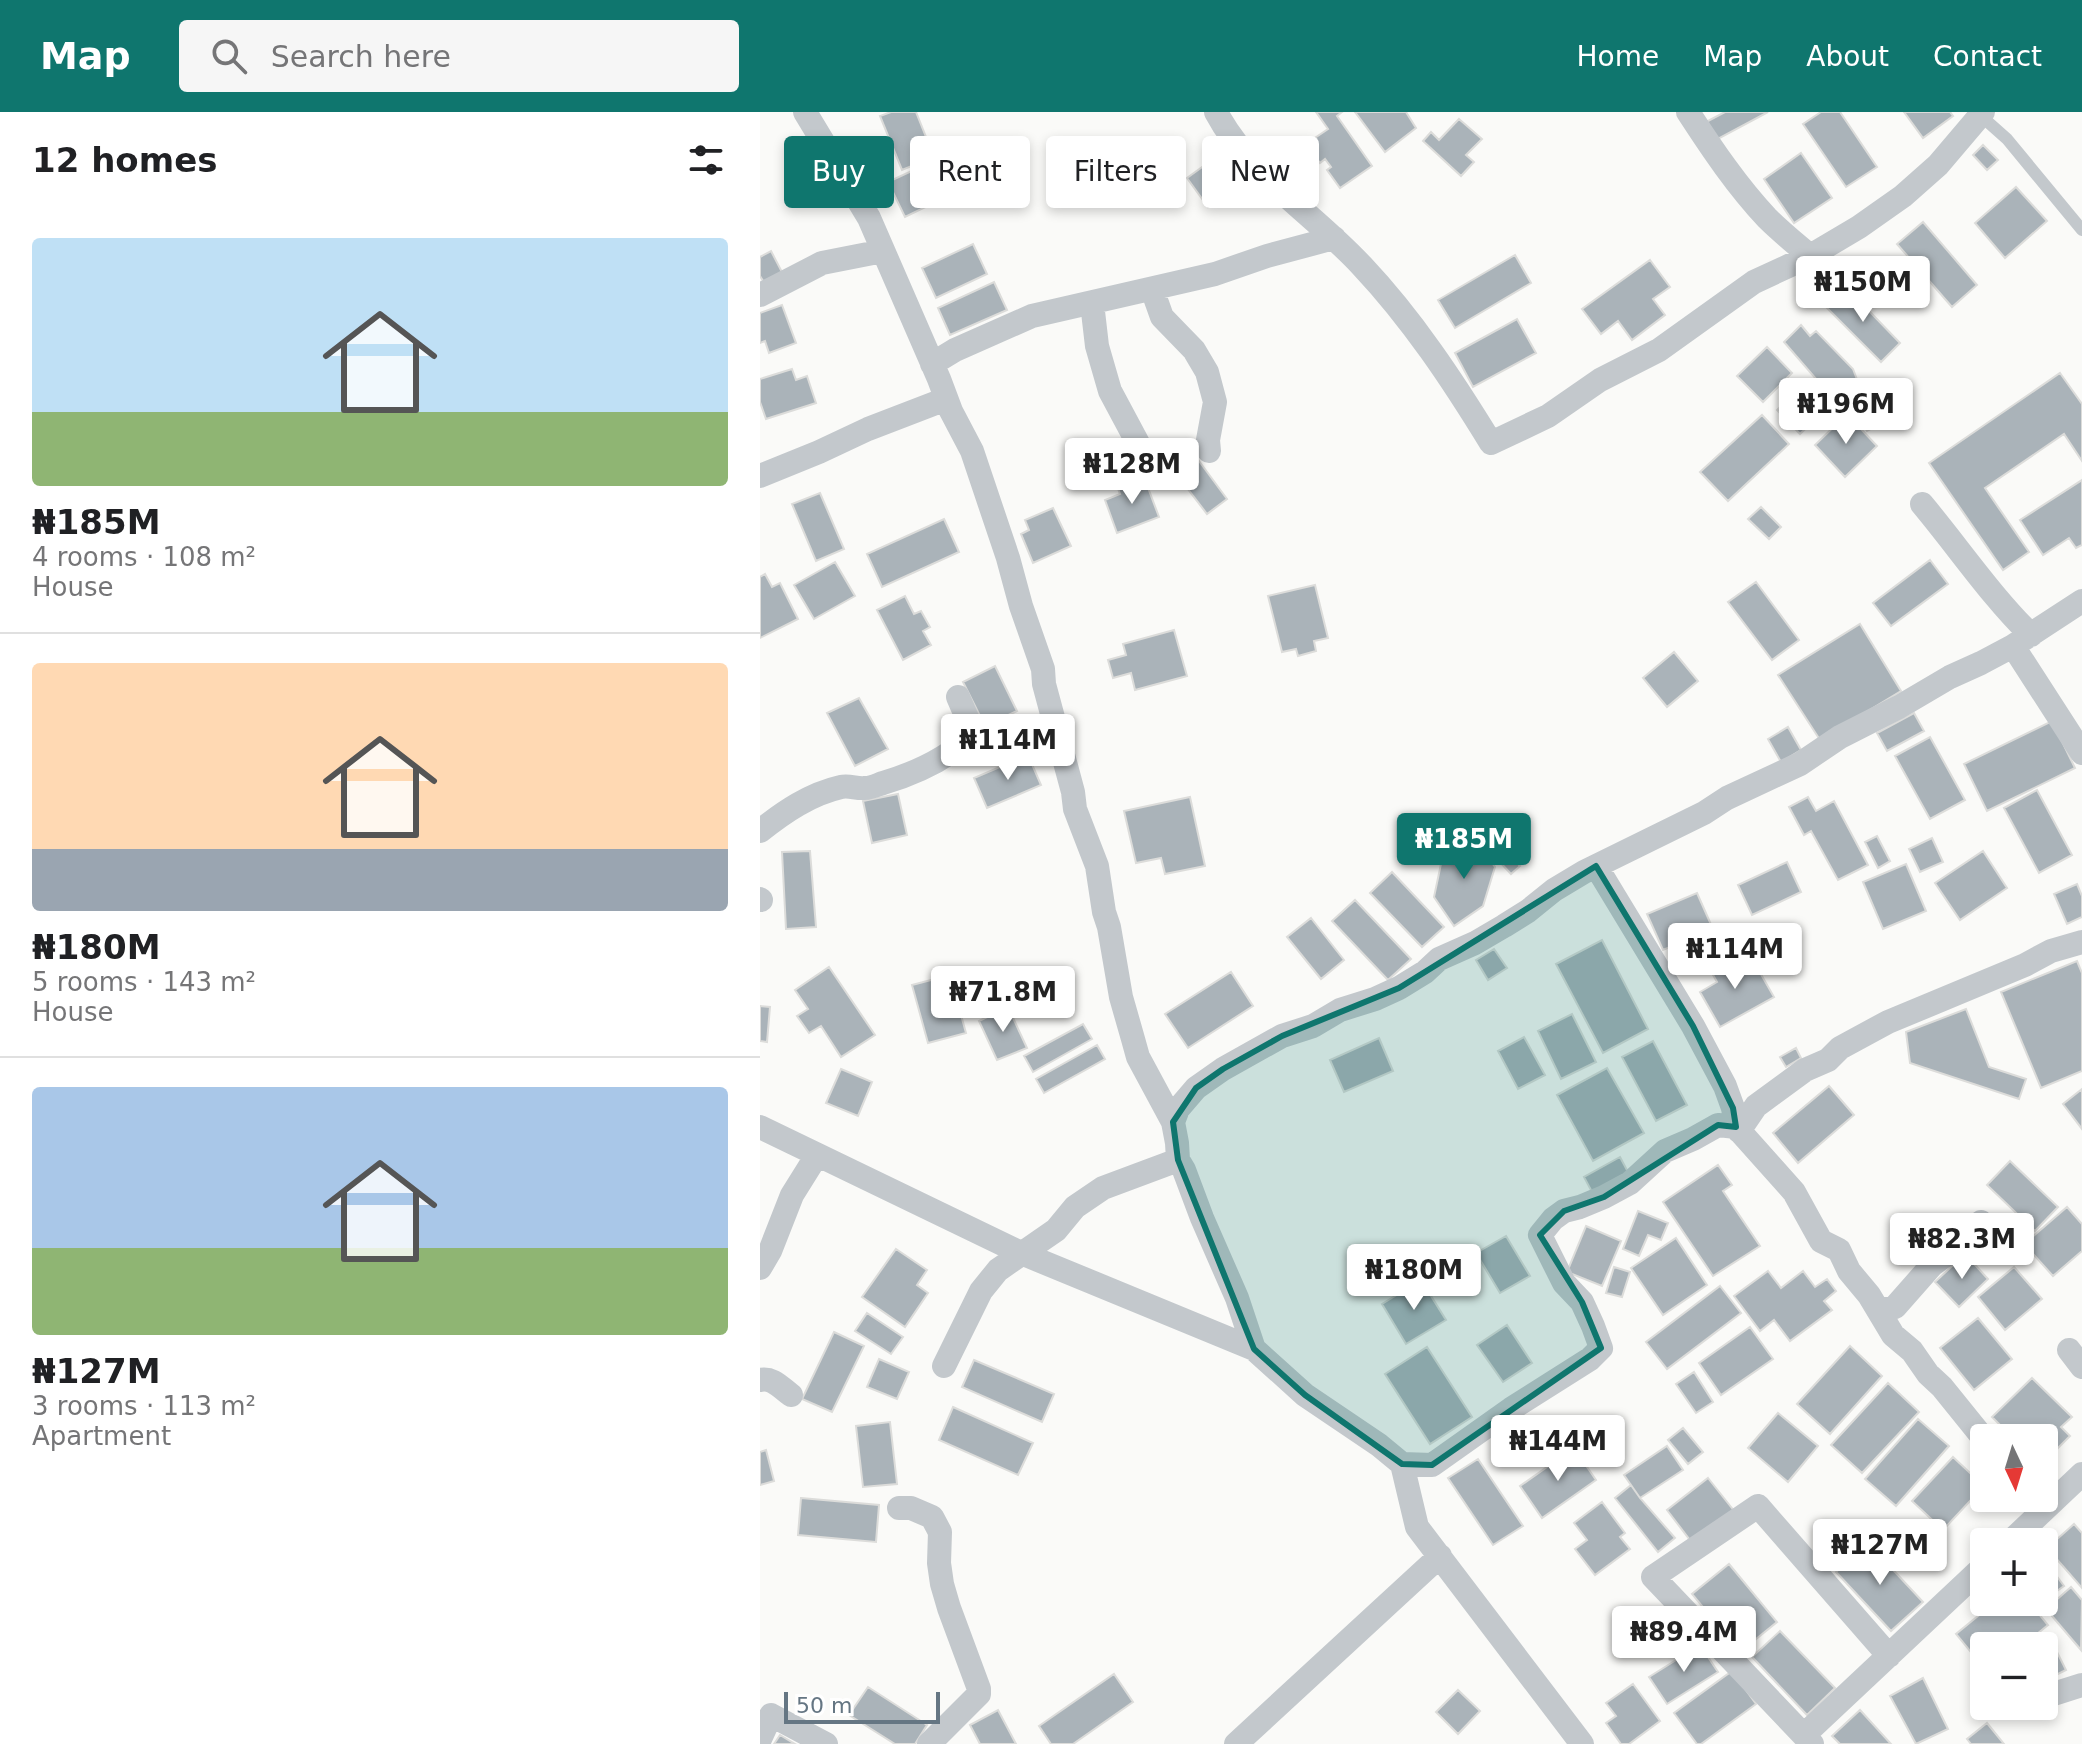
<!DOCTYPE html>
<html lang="en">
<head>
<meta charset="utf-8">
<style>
	:root { --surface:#fff; --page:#f6f6f6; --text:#202124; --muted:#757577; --line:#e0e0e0; --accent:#0f766e }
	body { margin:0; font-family:"DejaVu Sans",sans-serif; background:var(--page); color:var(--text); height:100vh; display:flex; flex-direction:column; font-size:30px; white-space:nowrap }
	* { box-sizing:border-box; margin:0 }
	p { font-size:26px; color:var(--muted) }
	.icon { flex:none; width:44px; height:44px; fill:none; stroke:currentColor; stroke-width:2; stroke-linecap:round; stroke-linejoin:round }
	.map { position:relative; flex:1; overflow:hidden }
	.panel { display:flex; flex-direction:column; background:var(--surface); width:760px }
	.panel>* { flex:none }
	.top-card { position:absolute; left:24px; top:24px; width:760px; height:72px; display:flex; gap:16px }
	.needle { width:52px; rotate:176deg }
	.tools { position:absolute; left:1210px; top:1312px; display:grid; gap:16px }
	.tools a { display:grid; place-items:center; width:88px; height:88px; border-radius:8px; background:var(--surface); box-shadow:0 4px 12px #0003; font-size:40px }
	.scale { position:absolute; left:24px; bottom:20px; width:156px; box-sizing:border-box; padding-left:8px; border:4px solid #657683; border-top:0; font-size:22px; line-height:28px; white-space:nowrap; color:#657683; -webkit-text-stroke:6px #fff; paint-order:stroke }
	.price { position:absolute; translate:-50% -68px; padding:0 18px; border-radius:8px; background:#fff; color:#222; font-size:26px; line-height:52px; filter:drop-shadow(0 2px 4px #0008) }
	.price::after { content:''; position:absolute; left:50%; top:48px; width:24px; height:18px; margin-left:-12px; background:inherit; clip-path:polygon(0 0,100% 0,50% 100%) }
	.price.current { background:var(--accent); color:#fff }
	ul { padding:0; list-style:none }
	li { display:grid; align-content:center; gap:16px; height:424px; padding:0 32px }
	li+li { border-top:2px solid var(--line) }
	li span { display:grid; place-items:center; height:248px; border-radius:8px; color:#555 }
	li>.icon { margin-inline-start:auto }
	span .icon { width:144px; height:144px; fill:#fffc; stroke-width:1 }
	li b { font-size:34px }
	h2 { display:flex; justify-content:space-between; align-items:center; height:96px; padding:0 32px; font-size:34px }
	.chip { padding:0 28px; border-radius:8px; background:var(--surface); box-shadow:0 4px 12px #0003; font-size:28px; line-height:72px }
	.chip.current { background:var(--accent); color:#fff }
	header { display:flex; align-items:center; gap:48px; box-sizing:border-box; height:112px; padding:0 40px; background:var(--accent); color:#fff }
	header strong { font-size:38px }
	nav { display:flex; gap:44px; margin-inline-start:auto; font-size:28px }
	.search { width:560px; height:72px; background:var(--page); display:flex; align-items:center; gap:20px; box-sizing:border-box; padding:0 28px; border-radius:8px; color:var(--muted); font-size:30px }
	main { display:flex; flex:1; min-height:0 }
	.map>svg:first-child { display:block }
	.building { fill:#aab3b9; stroke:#dcdcda; stroke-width:2 }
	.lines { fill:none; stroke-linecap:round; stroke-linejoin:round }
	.lane { stroke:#c3c8cc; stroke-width:12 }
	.street { stroke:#c3c8cc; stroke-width:24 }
	.marked { fill:#0f766e; fill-opacity:0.2; stroke:#0f766e; stroke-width:6; stroke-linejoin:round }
</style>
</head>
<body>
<header>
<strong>Map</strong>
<div class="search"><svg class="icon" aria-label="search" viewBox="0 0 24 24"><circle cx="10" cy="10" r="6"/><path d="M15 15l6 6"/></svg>Search here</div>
<nav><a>Home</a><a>Map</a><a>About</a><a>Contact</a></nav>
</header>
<main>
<section class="panel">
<h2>12 homes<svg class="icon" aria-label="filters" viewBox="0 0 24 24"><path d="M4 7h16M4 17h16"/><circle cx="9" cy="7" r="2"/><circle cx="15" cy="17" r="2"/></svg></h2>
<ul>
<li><span style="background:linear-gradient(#bfe0f5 70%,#8fb573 0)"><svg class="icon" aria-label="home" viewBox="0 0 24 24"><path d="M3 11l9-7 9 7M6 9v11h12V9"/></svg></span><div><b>₦185M</b><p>4 rooms · 108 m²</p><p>House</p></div></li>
<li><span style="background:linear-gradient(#ffd9b3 75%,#9aa5b1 0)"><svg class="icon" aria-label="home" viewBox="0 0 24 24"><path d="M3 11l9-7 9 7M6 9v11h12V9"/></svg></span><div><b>₦180M</b><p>5 rooms · 143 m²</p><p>House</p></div></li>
<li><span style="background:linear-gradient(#a9c7e8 65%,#8fb573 0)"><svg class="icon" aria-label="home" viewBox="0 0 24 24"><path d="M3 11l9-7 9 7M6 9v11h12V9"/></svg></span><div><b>₦127M</b><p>3 rooms · 113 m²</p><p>Apartment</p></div></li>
</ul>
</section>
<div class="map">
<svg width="1322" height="1632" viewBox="0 0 1322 1632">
	<rect width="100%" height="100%" fill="#fafaf8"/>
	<path class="building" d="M 131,0 L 156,0 L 174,45 L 142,58 L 120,4 Z
		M 556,0 L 582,0 L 577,4 L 612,54 L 580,76 L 567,58 L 571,55 L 565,47 L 560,51 L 546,32 L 568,17 Z
		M 595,0 L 646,0 L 656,16 L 625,40 Z
		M 965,0 L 1008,0 L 956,28 L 946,10 Z
		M 1061,0 L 1080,0 L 1117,55 L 1086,75 L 1043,12 Z
		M 1144,0 L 1190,0 L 1193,4 L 1163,26 Z
		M 699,7 L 722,27 L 706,43 L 714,50 L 701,64 L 663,29 L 671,20 L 679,28 Z
		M 1223,33 L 1238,48 L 1227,58 L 1213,43 Z
		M 463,40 L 484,69 L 473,77 L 478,84 L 466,93 L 460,86 L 448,95 L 427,66 Z
		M 190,41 L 207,75 L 145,105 L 128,70 Z
		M 1041,41 L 1072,86 L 1034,111 L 1004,67 Z
		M 1256,75 L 1287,109 L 1245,146 L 1215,111 Z
		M 1163,110 L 1217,173 L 1192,195 L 1137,132 Z
		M 213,132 L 227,162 L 176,186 L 162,156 Z
		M 11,139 L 23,162 L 5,172 L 0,164 L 0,145 Z
		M 755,143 L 771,171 L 695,216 L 678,188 Z
		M 890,148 L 910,175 L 893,187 L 905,203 L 872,228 L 858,209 L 841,222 L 822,197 Z
		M 234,170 L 247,198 L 190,223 L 178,196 Z
		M 1085,174 L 1140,231 L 1121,250 L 1065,194 Z
		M 22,193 L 36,231 L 9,241 L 5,229 L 0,231 L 0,201 Z
		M 757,207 L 776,241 L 713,275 L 695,241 Z
		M 1041,213 L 1050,224 L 1056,219 L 1093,257 L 1101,278 L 1091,290 L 1082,297 L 1024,230 Z
		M 1007,235 L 1032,261 L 1003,290 L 977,264 Z
		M 32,257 L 36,268 L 47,264 L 56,291 L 6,307 L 0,290 L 0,267 Z
		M 1300,261 L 1322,292 L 1322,349 L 1304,322 L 1225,376 L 1269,440 L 1243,458 L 1169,351 Z
		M 1045,271 L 1068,295 L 1040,322 L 1017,298 Z
		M 1109,280 L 1124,310 L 1107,319 L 1091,290 Z
		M 1087,302 L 1117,334 L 1085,365 L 1055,333 Z
		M 1002,303 L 1029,332 L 968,389 L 940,360 Z
		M 425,330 L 467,387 L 447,402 L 404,346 Z
		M 379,366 L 382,375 L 387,373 L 399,405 L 357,421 L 345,388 L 360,382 L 357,374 Z
		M 1322,368 L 1322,433 L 1316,436 L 1309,426 L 1283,443 L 1260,408 Z
		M 60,381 L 84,437 L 56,449 L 32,392 Z
		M 1001,395 L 1021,415 L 1009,427 L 988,407 Z
		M 293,396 L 311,434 L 273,451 L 261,422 L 269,418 L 265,408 Z
		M 184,407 L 199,440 L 122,475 L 107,442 Z
		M 1170,448 L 1188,472 L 1131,514 L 1113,491 Z
		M 75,450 L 95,484 L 54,507 L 34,473 Z
		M 5,462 L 12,475 L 20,471 L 38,507 L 0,526 L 0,465 Z
		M 996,470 L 1039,528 L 1012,548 L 968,490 Z
		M 555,473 L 568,526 L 554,529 L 556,539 L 538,544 L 536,537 L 522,540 L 508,484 Z
		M 145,484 L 154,502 L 161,499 L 170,515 L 163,519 L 171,533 L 143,548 L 117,498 Z
		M 1100,512 L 1141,579 L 1060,628 L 1018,563 Z
		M 414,518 L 427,564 L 375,578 L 371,561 L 353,566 L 348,548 L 366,543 L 363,532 Z
		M 914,540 L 938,569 L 907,595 L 883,566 Z
		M 235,554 L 257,599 L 225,614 L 203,570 Z
		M 99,586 L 128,637 L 95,654 L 67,601 Z
		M 1154,601 L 1164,619 L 1127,639 L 1117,621 Z
		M 1292,609 L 1315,656 L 1227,699 L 1204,652 Z
		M 1028,615 L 1041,638 L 1021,650 L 1008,627 Z
		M 1170,625 L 1205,688 L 1170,707 L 1135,644 Z
		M 268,643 L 281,673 L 227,696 L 214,666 Z
		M 1277,678 L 1312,743 L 1279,761 L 1244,696 Z
		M 138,682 L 147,723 L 112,731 L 103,689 Z
		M 430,685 L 445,754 L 405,762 L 401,746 L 376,751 L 364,699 Z
		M 1048,685 L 1056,699 L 1074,689 L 1108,753 L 1078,768 L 1051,719 L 1044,723 L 1029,695 Z
		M 1117,724 L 1130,749 L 1118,756 L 1105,730 Z
		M 713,725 L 735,755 L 723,794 L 694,814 L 674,785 L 682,747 Z
		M 733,726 L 760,754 L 751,762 L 725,734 Z
		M 1172,726 L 1183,750 L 1160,760 L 1149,737 Z
		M 50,739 L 56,815 L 26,817 L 22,740 Z
		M 1223,739 L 1247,776 L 1200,808 L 1175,771 Z
		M 1027,750 L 1041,780 L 992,803 L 978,773 Z
		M 1146,752 L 1166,799 L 1123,817 L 1103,770 Z
		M 632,760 L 684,815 L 662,835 L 610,781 Z
		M 1317,772 L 1322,784 L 1322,805 L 1307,812 L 1294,782 Z
		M 937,781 L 953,817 L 903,838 L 887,802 Z
		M 595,788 L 651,847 L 628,868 L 572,809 Z
		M 551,806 L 584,848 L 561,867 L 527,825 Z
		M 842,828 L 888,917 L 843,941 L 796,852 Z
		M 734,837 L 747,856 L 728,868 L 716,848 Z
		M 966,845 L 975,860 L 994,850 L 1014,885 L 960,915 L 940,880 L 957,870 L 948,854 Z
		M 1317,849 L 1322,861 L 1322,959 L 1281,976 L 1241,880 Z
		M 69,855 L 115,923 L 81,945 L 61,914 L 49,921 L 37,904 L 48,897 L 35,878 Z
		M 471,860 L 493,894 L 428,936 L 405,902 Z
		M 190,863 L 206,921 L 168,931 L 152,873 Z
		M 0,894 L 10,895 L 7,930 L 0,929 Z
		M 248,895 L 267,936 L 237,948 L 219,909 Z
		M 1206,897 L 1229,955 L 1266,967 L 1259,987 L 1150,951 L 1146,920 Z
		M 812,902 L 836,950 L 801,967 L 778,919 Z
		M 323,912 L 332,927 L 273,960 L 264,944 Z
		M 764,925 L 785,963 L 758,977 L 738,939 Z
		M 619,926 L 633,959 L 584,980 L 570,948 Z
		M 893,929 L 927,993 L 896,1009 L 862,945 Z
		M 337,933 L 345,947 L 284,981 L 276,967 Z
		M 1036,936 L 1041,946 L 1026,955 L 1020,945 Z
		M 847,956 L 884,1021 L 833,1049 L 797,983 Z
		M 81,957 L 112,970 L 98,1004 L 66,991 Z
		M 1069,974 L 1094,1003 L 1038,1051 L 1013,1021 Z
		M 1322,977 L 1322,1017 L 1303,992 Z
		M 860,1045 L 868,1060 L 832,1080 L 824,1065 Z
		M 1250,1049 L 1298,1095 L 1275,1119 L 1227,1073 Z
		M 958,1053 L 972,1073 L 963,1079 L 1000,1134 L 953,1164 L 903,1090 Z
		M 1307,1095 L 1322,1112 L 1322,1139 L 1293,1164 L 1264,1132 Z
		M 878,1099 L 908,1111 L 901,1128 L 888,1123 L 879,1144 L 863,1137 Z
		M 826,1114 L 861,1129 L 842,1174 L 807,1160 Z
		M 746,1124 L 770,1164 L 740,1181 L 716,1141 Z
		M 916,1126 L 947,1173 L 903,1203 L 871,1156 Z
		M 136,1137 L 167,1158 L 157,1173 L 168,1181 L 145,1215 L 102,1185 Z
		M 1205,1142 L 1228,1167 L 1199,1195 L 1175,1170 Z
		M 854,1155 L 870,1160 L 862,1185 L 846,1181 Z
		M 1254,1155 L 1282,1187 L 1245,1218 L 1218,1185 Z
		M 1008,1159 L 1021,1176 L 1043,1159 L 1055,1175 L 1067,1167 L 1076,1179 L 1064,1189 L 1072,1198 L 1030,1229 L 1014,1208 L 1000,1219 L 974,1184 Z
		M 661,1168 L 686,1208 L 646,1232 L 622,1192 Z
		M 960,1174 L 981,1201 L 907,1257 L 886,1230 Z
		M 107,1201 L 143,1225 L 131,1242 L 95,1219 Z
		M 1218,1206 L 1252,1247 L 1214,1278 L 1180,1236 Z
		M 747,1213 L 772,1251 L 743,1270 L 717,1233 Z
		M 990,1215 L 1013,1247 L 961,1283 L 939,1251 Z
		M 74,1220 L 104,1234 L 72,1300 L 42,1287 Z
		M 1090,1234 L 1122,1264 L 1070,1322 L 1037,1292 Z
		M 667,1235 L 712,1305 L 670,1332 L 625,1262 Z
		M 119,1247 L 149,1260 L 137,1287 L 107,1275 Z
		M 214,1248 L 294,1282 L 282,1310 L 202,1275 Z
		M 934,1260 L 953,1290 L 936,1301 L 916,1272 Z
		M 1272,1266 L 1312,1305 L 1301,1315 L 1310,1324 L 1293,1341 L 1284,1332 L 1284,1326 L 1253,1326 L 1232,1305 Z
		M 1128,1271 L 1159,1300 L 1102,1361 L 1071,1333 Z
		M 193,1295 L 273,1331 L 258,1363 L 179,1328 Z
		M 1018,1301 L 1058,1334 L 1028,1370 L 988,1336 Z
		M 1158,1307 L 1189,1334 L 1136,1394 L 1105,1367 Z
		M 130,1310 L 137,1372 L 103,1375 L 96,1314 Z
		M 923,1316 L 943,1340 L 928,1352 L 908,1328 Z
		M 907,1334 L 923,1358 L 880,1386 L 864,1363 Z
		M 814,1336 L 836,1368 L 782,1406 L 760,1374 Z
		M 6,1338 L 14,1369 L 0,1373 L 0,1340 Z
		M 1193,1345 L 1224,1374 L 1183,1418 L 1152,1389 Z
		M 718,1347 L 763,1414 L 733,1433 L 688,1366 Z
		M 948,1366 L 975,1400 L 933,1432 L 907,1398 Z
		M 871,1373 L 880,1386 L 915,1426 L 898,1440 L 855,1386 Z
		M 41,1386 L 119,1393 L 116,1430 L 38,1423 Z
		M 842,1390 L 865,1421 L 860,1425 L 870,1437 L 835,1463 L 815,1437 L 827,1428 L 814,1411 Z
		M 1314,1412 L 1322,1421 L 1322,1476 L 1287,1436 Z
		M 1108,1431 L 1163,1490 L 1131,1519 L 1076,1460 Z
		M 1284,1447 L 1304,1474 L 1284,1488 Z
		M 969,1452 L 1017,1510 L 980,1540 L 932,1482 Z
		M 1311,1475 L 1322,1488 L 1321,1538 L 1286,1497 Z
		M 1235,1490 L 1269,1490 L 1288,1513 L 1262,1534 L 1224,1534 L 1224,1556 L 1196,1522 Z
		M 1020,1519 L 1075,1576 L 1047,1603 L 992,1545 Z
		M 1292,1530 L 1306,1558 L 1284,1569 L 1284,1534 Z
		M 940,1533 L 958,1560 L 907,1592 L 889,1565 Z
		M 972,1559 L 996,1592 L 941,1632 L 937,1632 L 914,1601 Z
		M 354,1562 L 373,1590 L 313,1632 L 291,1632 L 279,1614 Z
		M 1163,1566 L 1188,1617 L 1156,1632 L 1130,1584 Z
		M 873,1572 L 900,1609 L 869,1632 L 861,1632 L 846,1611 L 856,1604 L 846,1591 Z
		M 108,1575 L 167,1613 L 155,1632 L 135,1632 L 89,1603 Z
		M 698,1578 L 720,1599 L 698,1622 L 676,1600 Z
		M 238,1598 L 256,1632 L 220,1632 L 210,1613 Z
		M 1100,1598 L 1131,1632 L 1080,1632 L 1072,1624 Z
		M 1227,1611 L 1244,1632 L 1211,1632 L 1207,1627 Z
		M 20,1623 L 35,1632 L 14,1632 Z"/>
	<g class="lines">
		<path class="lane" d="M 1220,3 L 1247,27 L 1322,118"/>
		<path class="street" d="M 45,0 L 109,106 L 179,267 L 191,299 L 212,339 L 248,446 L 261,494 L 283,557 L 284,572 L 313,680 L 315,697 L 337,754 L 344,800 L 349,815 L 361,885 L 373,927 L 378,945 L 413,1010
			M 456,0 C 490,64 554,102 602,154 C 652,207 693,269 731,331 L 788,304 L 840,268 L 899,238 L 994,170 L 1050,144 L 1099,115 L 1143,84 L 1178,53 L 1223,0
			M 928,0 C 952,37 977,74 1007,106 C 1021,120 1036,132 1050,144
			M 392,177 L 402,205 L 434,238 L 447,260 L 455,290 L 448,328 L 449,339
			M 0,183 L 62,151 L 123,139
			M 332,191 L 337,234 L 350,279 L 381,337 L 389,359
			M 172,252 L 195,238 L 272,204 L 455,162 L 507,144 L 574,126
			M 0,364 L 59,340 L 108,317 L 186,287
			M 1162,392 C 1198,435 1231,484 1271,523
			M 1322,489 L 1253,534 L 1322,641
			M 0,719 C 24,700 50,682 81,675 C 89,673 97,677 105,676 C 111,676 117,673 123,671 C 157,661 188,646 214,622 L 198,585
			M 836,754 L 933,914 L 965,974 L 973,996 L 976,1015 L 1034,1080 L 1061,1129 L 1079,1138 L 1089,1159 L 1109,1183 L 1133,1223 L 1152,1239 L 1168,1262 L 1182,1275 L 1224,1327
			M 0,787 L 1,788
			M 0,1015 L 261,1141 L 494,1237
			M 976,1015 L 958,1013 L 933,1027 L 905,1039 L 870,1071 L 844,1085 L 820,1095 L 804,1099 L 793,1107 L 780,1123 L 804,1171 L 822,1190 L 833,1214 L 841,1236 L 830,1247 L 751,1297 L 672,1353 L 642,1352 L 619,1333 L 545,1283 L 494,1237 L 477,1186 L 442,1106 L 424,1058 L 418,1048 L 417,1031 L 413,1010 L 418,997 L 436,976 L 463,957 L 522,924 L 553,914 L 580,898 L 615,887 L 639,876 L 665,860 L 679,847 L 715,831 L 744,814 L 768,799 L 794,778 L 824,760 L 944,701 L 967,686 L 1040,652 L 1080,625 L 1139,595 L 1190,565 L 1221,551 L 1253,534
			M 979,1019 L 996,994 L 1045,958 L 1068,948 L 1080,936 L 1128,910 L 1265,853 L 1291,839 L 1322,830
			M 0,1156 L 10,1139 L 32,1083 L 57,1043
			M 1119,1199 L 1135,1195 L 1172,1153 L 1191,1139 L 1221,1110
			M 1309,1238 L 1322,1255
			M 184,1254 L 221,1179 L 238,1158 L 296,1118 L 315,1095 L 343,1076 L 418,1048
			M 0,1268 C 13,1265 21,1276 31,1283
			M 642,1352 L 657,1415 L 822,1632
			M 139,1396 L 151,1396 L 172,1405 L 180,1420 L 179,1451 L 182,1472 L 189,1496 L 219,1577 L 219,1582 L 169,1632
			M 1250,1430 L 1322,1362
			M 1284,1585 L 1322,1573
			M 1044,1623 L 1224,1454
			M 0,1627 L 11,1603 L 66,1632
			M 476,1632 L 680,1444
			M 1052,1632 L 893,1465 L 998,1394 L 1129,1544"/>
	</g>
	<path class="marked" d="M 836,754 L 933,914 L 973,996 L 976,1015 L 958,1013 L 844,1085 L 804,1099 L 780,1123 L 822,1190 L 841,1236 L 672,1353 L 642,1352 L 545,1283 L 494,1237 L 418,1048 L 413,1010 L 436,976 L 463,957 L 522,924 L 639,876 Z"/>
</svg>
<div class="tools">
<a><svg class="needle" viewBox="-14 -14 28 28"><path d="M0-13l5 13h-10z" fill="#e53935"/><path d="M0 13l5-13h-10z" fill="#757577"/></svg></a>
<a>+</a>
<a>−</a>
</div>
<div class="scale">50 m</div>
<b class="price" style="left:1103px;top:212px">₦150M</b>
<b class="price" style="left:1086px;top:334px">₦196M</b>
<b class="price" style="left:372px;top:394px">₦128M</b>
<b class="price" style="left:248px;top:670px">₦114M</b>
<b class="price current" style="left:704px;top:769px">₦185M</b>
<b class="price" style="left:975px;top:879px">₦114M</b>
<b class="price" style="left:243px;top:922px">₦71.8M</b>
<b class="price" style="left:1202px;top:1169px">₦82.3M</b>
<b class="price" style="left:654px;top:1200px">₦180M</b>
<b class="price" style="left:798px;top:1371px">₦144M</b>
<b class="price" style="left:1120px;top:1475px">₦127M</b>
<b class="price" style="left:924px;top:1562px">₦89.4M</b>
<div class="top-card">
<a class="chip current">Buy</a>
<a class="chip">Rent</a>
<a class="chip">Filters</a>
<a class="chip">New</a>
</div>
</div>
</main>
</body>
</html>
